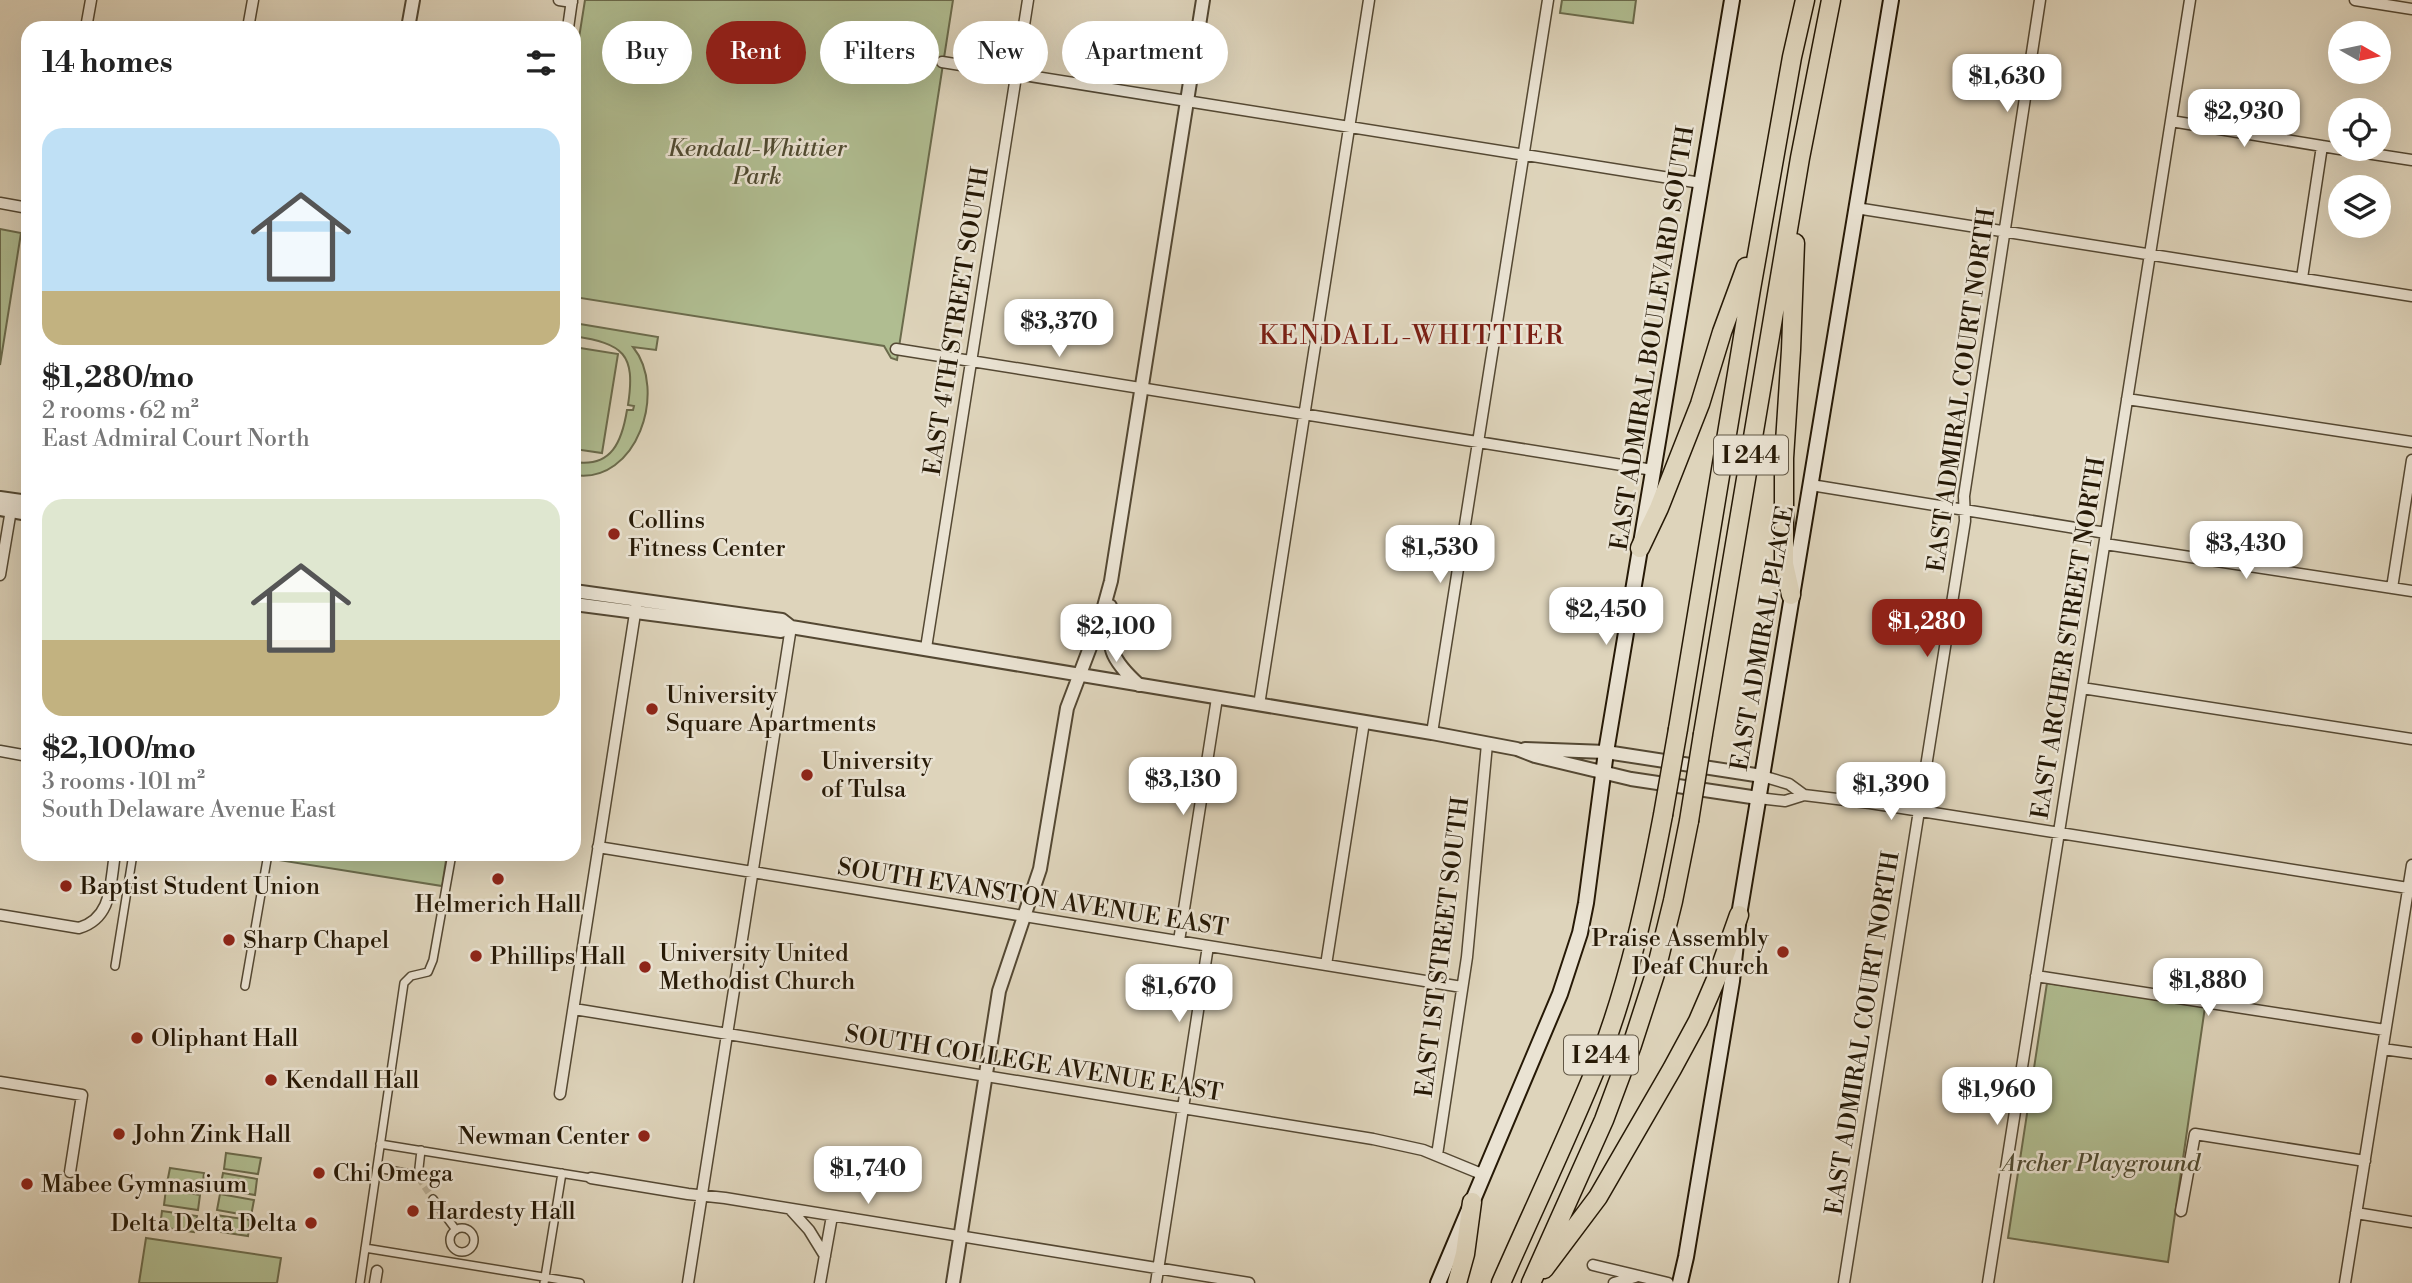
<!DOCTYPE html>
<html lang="en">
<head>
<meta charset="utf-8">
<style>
	:root { --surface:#fff; --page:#f2f2f2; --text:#222; --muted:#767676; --accent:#8f2418 }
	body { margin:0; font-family:"Libre Bodoni",serif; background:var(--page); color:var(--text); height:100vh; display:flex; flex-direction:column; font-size:26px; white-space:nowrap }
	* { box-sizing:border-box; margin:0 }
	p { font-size:23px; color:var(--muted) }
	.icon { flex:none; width:38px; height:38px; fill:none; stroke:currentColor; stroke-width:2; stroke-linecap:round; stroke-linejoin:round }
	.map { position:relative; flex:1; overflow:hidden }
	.drawer { position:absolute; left:21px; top:21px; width:560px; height:840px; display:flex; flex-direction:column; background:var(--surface); border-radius:21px; box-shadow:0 7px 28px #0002 }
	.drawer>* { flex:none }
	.banner { position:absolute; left:602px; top:21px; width:665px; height:63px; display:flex; gap:14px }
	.needle { width:46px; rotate:99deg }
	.controls { position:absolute; left:2328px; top:21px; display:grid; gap:14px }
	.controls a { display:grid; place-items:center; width:63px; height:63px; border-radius:50%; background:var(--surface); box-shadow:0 7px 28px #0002; font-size:35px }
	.price { position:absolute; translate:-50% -60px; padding:0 16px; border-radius:14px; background:#fff; color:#222; font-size:23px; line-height:46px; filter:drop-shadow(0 2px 4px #0008) }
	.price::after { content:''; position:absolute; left:50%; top:42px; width:21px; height:16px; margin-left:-10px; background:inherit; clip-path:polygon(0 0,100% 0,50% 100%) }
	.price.on { background:var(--accent); color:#fff }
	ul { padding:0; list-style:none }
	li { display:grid; align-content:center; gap:14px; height:371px; padding:0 21px }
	li span { display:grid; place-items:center; height:217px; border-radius:21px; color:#555 }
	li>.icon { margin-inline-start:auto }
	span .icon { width:126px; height:126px; fill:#fffc; stroke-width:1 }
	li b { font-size:30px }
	h2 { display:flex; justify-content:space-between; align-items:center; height:84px; padding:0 21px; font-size:30px }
	.tag { padding:0 24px; border-radius:32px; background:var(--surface); box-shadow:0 7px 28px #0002; font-size:24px; line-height:63px }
	.tag.on { background:var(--accent); color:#fff }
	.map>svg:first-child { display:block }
	.green { fill:#b0bd91; stroke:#6b6b4c; stroke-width:2 }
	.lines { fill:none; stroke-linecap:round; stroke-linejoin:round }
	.pedestrian-tunnel { stroke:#b9af97; stroke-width:7; stroke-dasharray:7 3.5; stroke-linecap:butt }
	.pedestrian-casing { stroke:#544833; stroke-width:10 }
	.minor-casing { stroke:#544833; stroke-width:13 }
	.tertiary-casing { stroke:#544833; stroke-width:16 }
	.secondary-casing { stroke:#261906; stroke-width:18 }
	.motorway-casing { stroke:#261906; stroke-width:21 }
	.pedestrian { stroke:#eae3d3; stroke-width:7 }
	.minor { stroke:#eae3d3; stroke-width:10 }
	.tertiary { stroke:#eae3d3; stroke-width:12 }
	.secondary { stroke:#eae3d3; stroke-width:14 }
	.motorway { stroke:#ded4bb; stroke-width:18 }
	.motorway-bridge-casing { stroke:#261906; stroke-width:21; stroke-linecap:butt }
	.motorway-bridge { stroke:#ded4bb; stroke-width:18 }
	.poi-dot { fill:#8f2418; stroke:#eae3d3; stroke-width:2.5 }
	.labels { text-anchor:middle; stroke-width:5; stroke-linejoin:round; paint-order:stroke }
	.shield { fill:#eae3d3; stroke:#615644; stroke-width:2 }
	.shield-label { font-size:23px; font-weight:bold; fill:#261906 }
	.park-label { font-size:24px; font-style:italic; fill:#4f4a30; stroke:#eae3d3 }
	.street-label { font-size:24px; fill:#261906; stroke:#eae3d3 }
	.poi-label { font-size:24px; fill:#261906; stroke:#eae3d3; text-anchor:start }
	.neighbourhood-label { font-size:26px; letter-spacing:2px; fill:#7a1f14; stroke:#eae3d3 }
</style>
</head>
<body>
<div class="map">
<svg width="2412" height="1283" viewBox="0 0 2412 1283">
	<rect width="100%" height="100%" fill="#ded4bb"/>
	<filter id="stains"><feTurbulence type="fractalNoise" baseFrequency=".00286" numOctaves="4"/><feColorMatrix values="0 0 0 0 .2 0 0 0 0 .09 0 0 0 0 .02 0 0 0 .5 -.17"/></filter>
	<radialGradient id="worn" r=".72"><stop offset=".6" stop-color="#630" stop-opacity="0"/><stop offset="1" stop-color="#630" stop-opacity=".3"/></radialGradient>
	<path class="green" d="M 585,0 L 953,0 L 897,360 L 891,358 L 884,346 L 574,297 L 574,69 Z
		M 1562,0 L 1636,0 L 1633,23 L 1560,13 Z
		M 0,229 L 21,233 L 0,365 Z
		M 574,323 L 658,337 L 656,350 L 633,347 C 668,390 637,485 574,475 L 574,462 C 612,468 622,441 627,410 L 633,410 L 634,406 L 628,405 C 636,353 623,344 574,336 Z
		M 574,347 L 618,354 L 602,453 L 574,449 Z
		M 272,854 L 447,854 L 442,886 L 272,859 Z
		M 2047,983 L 2205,1007 L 2168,1262 L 2008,1238 Z
		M 226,1153 L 261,1158 L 258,1174 L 224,1169 Z
		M 170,1168 L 204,1173 L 202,1189 L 167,1183 Z
		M 223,1173 L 257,1179 L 255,1195 L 220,1189 Z
		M 166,1189 L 200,1195 L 198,1210 L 164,1205 Z
		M 220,1194 L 254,1200 L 251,1216 L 217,1210 Z
		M 162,1211 L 197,1216 L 194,1232 L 160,1227 Z
		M 216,1215 L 250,1220 L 248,1236 L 214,1231 Z
		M 146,1238 L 281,1258 L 277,1283 L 139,1283 Z"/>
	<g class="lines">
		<path class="pedestrian-tunnel" d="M 419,1178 L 433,1199"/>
		<g class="pedestrian-casing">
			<path id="pedestrian" d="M 115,966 L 133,854
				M 245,986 L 268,854
				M 380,1144 L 591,1178
				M 377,1168 L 417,1175
				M 418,1177 L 421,1150
				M 433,1199 L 456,1230
				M450 1240a12 12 0 1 1 24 0a12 12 0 1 1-24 0Z
				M 365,1248 L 580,1283
				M 360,1283 L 404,983 L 411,976 L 428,972 L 433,960 L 452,854
				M 544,1283 L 562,1173"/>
		</g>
		<g class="minor-casing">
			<path id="minor" d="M 559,0 L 572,2
				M 2355,0 L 2412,9
				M 86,28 L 91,0
				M 248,28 L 253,0
				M 568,28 L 572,0
				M 942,62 L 1701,183
				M 2171,121 L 2340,149
				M 2340,149 L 2412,160
				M 0,203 L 28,208
				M 1856,208 L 2412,296
				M 2302,278 L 2322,146
				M 896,349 L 1653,470
				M 2127,399 L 2412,442
				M 1811,485 L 2106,533
				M 2105,544 L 2412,591
				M 0,575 L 12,504
				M 2392,588 L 2412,460
				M 926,648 L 1028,0
				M 2082,688 L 2412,739
				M 1259,705 L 1369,0
				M 1432,733 L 1548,0
				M 0,751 L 28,756
				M 1762,776 L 1789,784 L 1804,795
				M 1758,798 L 1785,801 L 1804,795 L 1870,803 L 2408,888
				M 598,847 L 1462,987
				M 0,915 L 79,928 C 113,918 110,883 115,854
				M 1179,941 L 1217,698
				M 1326,965 L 1364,722
				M 2036,976 L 2385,1030
				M 574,1009 L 1373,1139 L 1423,1150 L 1484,1175
				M 2383,1049 L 2412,1053
				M 0,1082 L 82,1095 L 70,1172
				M 560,1094 L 636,607
				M 1437,1155 L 1467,957 L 1487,744
				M 591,1178 L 688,1194 L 725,1198 L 1249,1283
				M 790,1209 L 809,1230 L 825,1256
				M 2181,1211 L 2195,1134 L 2365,1161
				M 2356,1213 L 2412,1222
				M 1593,1265 L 1668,1283
				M 375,1283 L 377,1271
				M 688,1283 L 791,627
				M 820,1283 L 832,1216
				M 1156,1283 L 1208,946
				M 1614,1283 L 1635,1277
				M 1844,1283 L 1965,521 L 1964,496 L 2040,0
				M 1988,1283 L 2190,0
				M 2345,1283 L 2412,865"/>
		</g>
		<g class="tertiary-casing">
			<path id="tertiary" d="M 408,28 L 413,0
				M 0,498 L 28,502
				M 0,509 L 28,514
				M 574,591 L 782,620 L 791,627 L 1432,733 L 1517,749 L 1535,756 L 1631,779 L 1758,798
				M 574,604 L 781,631 L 791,627
				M 1110,606 C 1109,647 1107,656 1139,685
				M 1525,749 L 1606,752 L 1762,776
				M 953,1283 L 999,991 L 1040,869 L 1067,708 L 1100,621 L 1111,581 L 1203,0"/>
		</g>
		<g class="secondary-casing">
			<path id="secondary" d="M 1438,1283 L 1560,994 L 1580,933 L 1586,903 L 1606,752 L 1732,0
				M 1680,1283 L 1686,1257 L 1732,981 L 1739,915 L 1891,0"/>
		</g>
		<g class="motorway-casing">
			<path id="motorway" d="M 1640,548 L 1659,508 L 1700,404 L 1722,332 L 1746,267
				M 1791,595 L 1784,564 L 1784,458 L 1791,350 L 1795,243
				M 1678,729 L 1751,289 L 1792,57 L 1805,0
				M 1703,734 L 1800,158 L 1831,0
				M 1544,1269 L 1598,1197 L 1672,1069 L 1698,1021 L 1717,977 L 1739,915
				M 1457,1283 L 1465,1254 L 1472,1202
				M 1501,1283 C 1533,1210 1568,1137 1598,1063 C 1629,983 1647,899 1663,815
				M 1531,1283 L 1604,1120 L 1632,1045 L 1655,974 L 1673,901 L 1689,821"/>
		</g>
		<use href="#pedestrian" class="pedestrian"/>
		<use href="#minor" class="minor"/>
		<use href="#tertiary" class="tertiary"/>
		<use href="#secondary" class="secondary"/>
		<use href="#motorway" class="motorway"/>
		<g class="motorway-bridge-casing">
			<path id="motorway-bridge" d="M 1663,815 L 1678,729
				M 1689,821 L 1703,734"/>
		</g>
		<use href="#motorway-bridge" class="motorway-bridge"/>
	</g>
	<g class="poi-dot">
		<circle cx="614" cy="534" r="7"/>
		<circle cx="652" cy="709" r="7"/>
		<circle cx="807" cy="775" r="7"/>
		<circle cx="498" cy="879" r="7"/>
		<circle cx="66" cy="886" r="7"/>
		<circle cx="229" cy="940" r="7"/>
		<circle cx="1783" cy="952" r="7"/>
		<circle cx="476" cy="956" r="7"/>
		<circle cx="645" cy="967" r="7"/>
		<circle cx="137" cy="1038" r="7"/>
		<circle cx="271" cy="1080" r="7"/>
		<circle cx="119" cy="1134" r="7"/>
		<circle cx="644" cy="1136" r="7"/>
		<circle cx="319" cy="1173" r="7"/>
		<circle cx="27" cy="1184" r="7"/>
		<circle cx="413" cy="1211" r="7"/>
		<circle cx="311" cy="1223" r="7"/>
	</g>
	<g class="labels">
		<g class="shield">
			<rect x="1714" y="435.5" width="74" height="39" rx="5"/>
			<rect x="1564" y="1035.5" width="74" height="39" rx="5"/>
		</g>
		<g class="shield-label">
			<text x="1751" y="463">I 244</text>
			<text x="1601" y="1063">I 244</text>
		</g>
		<g class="park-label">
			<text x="757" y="156">Kendall-Whittier<tspan x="757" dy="28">Park</tspan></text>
			<text x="2101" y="1171">Archer Playground</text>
		</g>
		<g class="street-label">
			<text transform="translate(956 321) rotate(-81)" y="8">EAST 4TH STREET SOUTH</text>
			<text transform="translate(1652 338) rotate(-81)" y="8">EAST ADMIRAL BOULEVARD SOUTH</text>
			<text transform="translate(1961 390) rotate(-82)" y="8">EAST ADMIRAL COURT NORTH</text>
			<text transform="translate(1762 638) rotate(-80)" y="8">EAST ADMIRAL PLACE</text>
			<text transform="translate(2068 638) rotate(-81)" y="8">EAST ARCHER STREET NORTH</text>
			<text transform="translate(1033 897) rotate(9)" y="8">SOUTH EVANSTON AVENUE EAST</text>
			<text transform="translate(1442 947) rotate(-83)" y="8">EAST 1ST STREET SOUTH</text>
			<text transform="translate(1862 1033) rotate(-81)" y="8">EAST ADMIRAL COURT NORTH</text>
			<text transform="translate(1034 1063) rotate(9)" y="8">SOUTH COLLEGE AVENUE EAST</text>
		</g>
		<g class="poi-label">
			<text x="628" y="528">Collins<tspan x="628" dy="28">Fitness Center</tspan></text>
			<text x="666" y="703">University<tspan x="666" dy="28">Square Apartments</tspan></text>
			<text x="821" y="769">University<tspan x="821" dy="28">of Tulsa</tspan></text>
			<text x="80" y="894">Baptist Student Union</text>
			<text x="498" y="912" text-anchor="middle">Helmerich Hall</text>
			<text x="1769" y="946" text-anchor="end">Praise Assembly<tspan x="1769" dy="28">Deaf Church</tspan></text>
			<text x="243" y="948">Sharp Chapel</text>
			<text x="659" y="961">University United<tspan x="659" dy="28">Methodist Church</tspan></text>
			<text x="490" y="964">Phillips Hall</text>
			<text x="151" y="1046">Oliphant Hall</text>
			<text x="285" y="1088">Kendall Hall</text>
			<text x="133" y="1142">John Zink Hall</text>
			<text x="630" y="1144" text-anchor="end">Newman Center</text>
			<text x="333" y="1181">Chi Omega</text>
			<text x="41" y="1192">Mabee Gymnasium</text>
			<text x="427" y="1219">Hardesty Hall</text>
			<text x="297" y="1231" text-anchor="end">Delta Delta Delta</text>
		</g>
		<g class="neighbourhood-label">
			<text x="1412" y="344">KENDALL-WHITTIER</text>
		</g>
	</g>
	<rect width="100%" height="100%" filter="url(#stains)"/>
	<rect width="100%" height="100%" fill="url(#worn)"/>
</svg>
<div class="controls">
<a><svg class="needle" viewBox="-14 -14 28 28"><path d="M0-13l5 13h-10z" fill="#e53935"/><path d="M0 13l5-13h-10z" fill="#767676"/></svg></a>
<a><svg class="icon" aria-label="locate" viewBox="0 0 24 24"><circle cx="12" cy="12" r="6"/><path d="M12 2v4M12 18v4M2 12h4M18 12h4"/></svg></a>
<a><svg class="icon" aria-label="layers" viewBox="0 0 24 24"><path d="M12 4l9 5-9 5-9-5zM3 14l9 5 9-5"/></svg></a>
</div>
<b class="price" style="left:2007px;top:114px">$1,630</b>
<b class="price" style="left:2244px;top:149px">$2,930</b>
<b class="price" style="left:1059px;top:359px">$3,370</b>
<b class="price" style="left:2246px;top:581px">$3,430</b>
<b class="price" style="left:1440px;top:585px">$1,530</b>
<b class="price" style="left:1606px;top:647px">$2,450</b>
<b class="price on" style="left:1927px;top:659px">$1,280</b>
<b class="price" style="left:1116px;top:664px">$2,100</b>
<b class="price" style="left:1183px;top:817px">$3,130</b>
<b class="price" style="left:1891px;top:822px">$1,390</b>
<b class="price" style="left:2208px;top:1018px">$1,880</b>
<b class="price" style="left:1179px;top:1024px">$1,670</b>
<b class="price" style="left:1997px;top:1127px">$1,960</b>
<b class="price" style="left:868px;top:1206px">$1,740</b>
<div class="banner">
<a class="tag">Buy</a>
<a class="tag on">Rent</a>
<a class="tag">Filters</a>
<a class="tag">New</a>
<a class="tag">Apartment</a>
</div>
<section class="drawer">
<h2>14 homes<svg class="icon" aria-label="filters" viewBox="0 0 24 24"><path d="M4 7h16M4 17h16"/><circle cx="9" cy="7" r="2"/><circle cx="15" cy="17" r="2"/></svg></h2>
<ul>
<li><span style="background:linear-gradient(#bfe0f5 75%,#c2b280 0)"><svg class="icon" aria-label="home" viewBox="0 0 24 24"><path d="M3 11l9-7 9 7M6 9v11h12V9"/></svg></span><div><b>$1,280/mo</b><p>2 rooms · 62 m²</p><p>East Admiral Court North</p></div></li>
<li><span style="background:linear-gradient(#dfe7d0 65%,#c2b280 0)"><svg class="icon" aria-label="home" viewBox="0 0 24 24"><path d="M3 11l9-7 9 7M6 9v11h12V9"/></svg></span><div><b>$2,100/mo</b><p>3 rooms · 101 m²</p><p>South Delaware Avenue East</p></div></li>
</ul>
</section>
</div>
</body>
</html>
